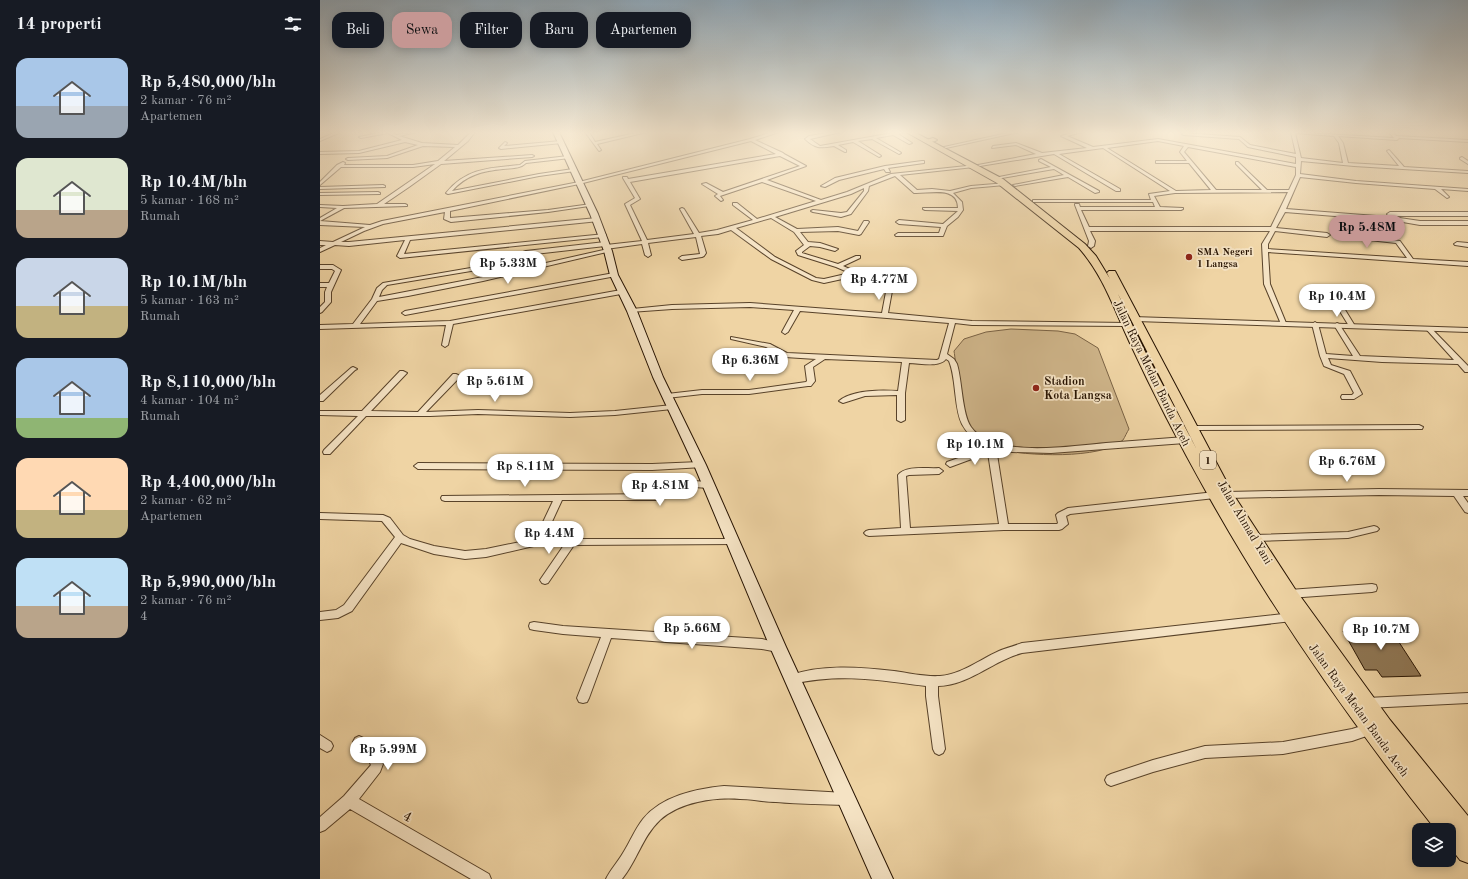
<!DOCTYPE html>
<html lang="id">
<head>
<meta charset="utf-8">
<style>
	:root { --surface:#171b24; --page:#242831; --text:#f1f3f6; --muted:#9ea1a6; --accent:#c59692 }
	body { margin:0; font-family:"Old Standard TT",serif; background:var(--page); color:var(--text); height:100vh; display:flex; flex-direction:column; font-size:15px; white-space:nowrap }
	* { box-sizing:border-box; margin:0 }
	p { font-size:13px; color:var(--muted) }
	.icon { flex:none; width:22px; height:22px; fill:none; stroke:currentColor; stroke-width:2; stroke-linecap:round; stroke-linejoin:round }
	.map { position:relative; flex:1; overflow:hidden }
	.details { display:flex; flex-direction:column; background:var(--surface); width:320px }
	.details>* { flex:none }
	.top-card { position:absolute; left:12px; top:12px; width:380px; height:36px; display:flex; gap:8px }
	.fabs { position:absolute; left:1092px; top:823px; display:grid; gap:8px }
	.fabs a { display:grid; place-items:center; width:44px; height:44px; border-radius:8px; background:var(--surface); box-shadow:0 2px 10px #0003; font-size:20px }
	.price { position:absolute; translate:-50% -34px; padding:0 9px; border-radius:14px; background:#fff; color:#222; font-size:13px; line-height:26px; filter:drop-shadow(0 1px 2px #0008) }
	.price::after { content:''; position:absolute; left:50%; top:24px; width:12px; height:9px; margin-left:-6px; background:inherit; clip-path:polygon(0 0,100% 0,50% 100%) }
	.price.on { background:var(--accent); color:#111 }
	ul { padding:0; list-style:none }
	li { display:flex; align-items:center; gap:12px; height:100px; padding:0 16px }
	li span { display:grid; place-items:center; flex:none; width:112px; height:80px; border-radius:12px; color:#555 }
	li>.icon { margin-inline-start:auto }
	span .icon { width:48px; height:48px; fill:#fffc; stroke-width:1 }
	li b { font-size:17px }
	h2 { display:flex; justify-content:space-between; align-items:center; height:48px; padding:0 16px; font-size:17px }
	.chip { padding:0 14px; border-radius:12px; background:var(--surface); box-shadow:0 2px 10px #0003; font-size:14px; line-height:36px }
	.chip.on { background:var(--accent); color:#111 }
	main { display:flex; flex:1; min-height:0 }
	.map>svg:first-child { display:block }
	.green { fill:#cdb388; stroke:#7a6244 }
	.building { fill:#8f7755; stroke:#261200 }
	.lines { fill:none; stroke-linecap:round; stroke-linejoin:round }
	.minor-casing { stroke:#584229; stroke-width:2 }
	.tertiary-casing { stroke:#584229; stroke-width:2 }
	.secondary-casing { stroke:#261200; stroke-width:2 }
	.primary-casing { stroke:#261200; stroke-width:2 }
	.trunk-casing { stroke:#261200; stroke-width:2 }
	.minor { fill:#f5e3c4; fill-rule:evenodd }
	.tertiary { fill:#f5e3c4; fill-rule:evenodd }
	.secondary { fill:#f5e3c4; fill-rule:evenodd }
	.primary { fill:#efd4a4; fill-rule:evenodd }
	.trunk { fill:#efd4a4; fill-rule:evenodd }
	.poi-dot { fill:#8f2418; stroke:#f5e3c4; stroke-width:1.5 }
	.labels { text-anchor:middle; stroke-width:3.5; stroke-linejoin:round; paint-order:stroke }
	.far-poi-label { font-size:10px; font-weight:bold; fill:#261200; stroke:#f5e3c4; text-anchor:start }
	.shield { fill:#f5e3c4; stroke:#64513b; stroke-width:1 }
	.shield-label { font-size:11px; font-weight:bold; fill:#261200 }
	.street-label { font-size:12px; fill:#261200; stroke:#f5e3c4 }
	.poi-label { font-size:12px; font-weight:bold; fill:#261200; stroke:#f5e3c4; text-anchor:start }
	.near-street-label { font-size:14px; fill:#261200; stroke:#f5e3c4 }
</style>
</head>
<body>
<main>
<section class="details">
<h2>14 properti<svg class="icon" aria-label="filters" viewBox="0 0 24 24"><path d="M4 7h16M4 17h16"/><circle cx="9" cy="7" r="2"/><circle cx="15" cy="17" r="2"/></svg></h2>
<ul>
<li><span style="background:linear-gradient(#a9c7e8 60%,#9aa5b1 0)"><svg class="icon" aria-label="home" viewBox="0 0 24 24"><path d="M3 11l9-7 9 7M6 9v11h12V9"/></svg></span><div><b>Rp 5,480,000/bln</b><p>2 kamar · 76 m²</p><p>Apartemen</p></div></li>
<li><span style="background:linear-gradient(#dfe7d0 65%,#b9a48a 0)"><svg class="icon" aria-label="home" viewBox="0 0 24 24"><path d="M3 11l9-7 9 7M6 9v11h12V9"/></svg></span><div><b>Rp 10.4M/bln</b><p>5 kamar · 168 m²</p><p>Rumah</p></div></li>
<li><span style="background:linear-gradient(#c9d6e8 60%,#c2b280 0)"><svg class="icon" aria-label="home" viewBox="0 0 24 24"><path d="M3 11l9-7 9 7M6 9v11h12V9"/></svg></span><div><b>Rp 10.1M/bln</b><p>5 kamar · 163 m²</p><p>Rumah</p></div></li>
<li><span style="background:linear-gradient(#a9c7e8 75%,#8fb573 0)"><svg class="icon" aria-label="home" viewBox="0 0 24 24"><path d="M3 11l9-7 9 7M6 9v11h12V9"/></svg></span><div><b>Rp 8,110,000/bln</b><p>4 kamar · 104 m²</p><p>Rumah</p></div></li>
<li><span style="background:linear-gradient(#ffd9b3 65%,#c2b280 0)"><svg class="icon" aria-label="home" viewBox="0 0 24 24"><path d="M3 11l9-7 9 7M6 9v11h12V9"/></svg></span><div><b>Rp 4,400,000/bln</b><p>2 kamar · 62 m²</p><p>Apartemen</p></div></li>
<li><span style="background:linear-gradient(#bfe0f5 60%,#b9a48a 0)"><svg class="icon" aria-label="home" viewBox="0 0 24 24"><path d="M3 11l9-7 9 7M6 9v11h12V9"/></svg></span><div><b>Rp 5,990,000/bln</b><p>2 kamar · 76 m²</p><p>4</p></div></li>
</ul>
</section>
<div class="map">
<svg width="1148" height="879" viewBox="0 0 1148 879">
	<rect width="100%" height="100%" fill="#efd4a4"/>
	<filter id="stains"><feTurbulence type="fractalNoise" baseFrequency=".005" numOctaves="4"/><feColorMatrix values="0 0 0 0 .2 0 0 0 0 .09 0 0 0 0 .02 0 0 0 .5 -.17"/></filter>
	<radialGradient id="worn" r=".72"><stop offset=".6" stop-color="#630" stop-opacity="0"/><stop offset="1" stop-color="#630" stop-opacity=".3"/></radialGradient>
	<path class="green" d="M 691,329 L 738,331 L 755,334 L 778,348 L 809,429 C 807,432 805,437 803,440 C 781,460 705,456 677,449 C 666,445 652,436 645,426 C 641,421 636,362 634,351 L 644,339 L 666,332 Z"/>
	<path class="building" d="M 1068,625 L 1075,636 L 1101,676 L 1062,677 L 1057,670 L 1045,670 L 1023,631 L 1030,631 L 1028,626 Z"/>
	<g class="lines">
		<g class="minor-casing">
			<path id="minor" d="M 16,132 L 21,132 L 0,141 L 0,139 Z
				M 63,132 L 71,132 L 76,135 L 97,132 L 79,136 L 102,143 L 138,145 L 151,132 L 155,132 L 148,141 L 124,161 L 212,155 L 214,156 L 212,157 L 121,164 L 89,187 L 64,204 L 85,204 L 87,205 L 87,206 L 24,208 L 0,221 L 50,225 L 62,221 L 259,182 L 430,139 L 453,132 L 459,132 L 435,140 L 463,153 L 464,154 L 486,166 L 447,180 L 501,200 L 527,192 L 571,174 L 656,165 L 656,166 L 654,167 L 580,175 L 597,190 L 612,189 L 630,191 L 651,186 L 687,183 L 687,185 L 685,185 L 651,188 L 633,193 L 642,202 L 643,210 L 638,217 L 627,226 L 623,236 L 576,236 L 575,235 L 578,233 L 619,233 L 621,227 L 579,224 L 576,222 L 579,220 L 623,224 L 638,211 L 605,210 L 603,209 L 603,208 L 638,208 C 638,185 608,194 594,193 L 575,176 L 549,186 L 548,191 L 531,214 L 521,217 L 493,212 L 491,211 L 493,210 L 521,213 L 527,212 L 544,191 L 544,188 L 531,194 L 455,217 L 477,229 L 518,227 L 538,231 L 544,221 L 548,221 L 549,222 L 541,234 L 539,235 L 518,231 L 480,232 L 488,242 L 500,243 L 518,249 L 515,251 L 500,247 L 490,246 L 482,252 L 482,253 L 518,264 L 536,256 L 540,256 L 540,258 L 523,266 L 562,283 L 571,290 L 572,291 L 568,313 L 652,321 L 808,323 L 809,324 L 806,326 L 652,325 L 635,323 L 627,354 L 634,359 L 637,364 C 642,380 642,414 651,427 C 673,459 751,446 786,443 C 812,441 839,439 865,437 L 869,440 L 865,443 L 731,453 L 692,452 L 676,448 L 688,524 L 737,524 L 738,523 L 736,515 L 738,513 L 748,508 L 895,492 L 898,493 L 899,495 L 898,497 L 895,498 L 750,514 L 746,516 L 748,524 L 742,529 L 739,530 L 684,530 L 549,536 L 546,535 L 544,533 L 546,531 L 549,530 L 581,528 L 578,475 C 586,465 607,469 619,468 L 623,471 L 619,474 L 589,475 L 586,476 L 590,528 L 679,524 L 668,453 L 630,467 L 626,464 L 627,462 L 667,448 L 667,445 C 636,432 638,413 634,383 C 633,376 632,368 629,361 L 626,359 C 619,368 600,363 589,363 L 585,393 L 585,420 L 581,422 L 577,420 L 577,395 L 545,396 L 523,403 L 519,401 C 532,390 562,390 578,391 L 582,362 L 505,359 L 493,367 L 495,381 L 491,386 L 488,386 L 429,394 L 382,394 L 347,398 L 343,396 L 347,394 L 382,390 L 429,390 L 486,382 L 487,381 L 485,366 L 496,359 L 465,357 L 446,347 L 411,339 L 411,337 L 450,344 L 467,353 L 617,360 L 619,359 L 629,323 L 480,311 L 468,332 L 465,334 L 462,332 L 474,310 L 430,307 L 352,309 L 310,312 L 310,310 L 312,309 L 352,305 L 430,303 L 562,313 L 566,292 L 558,285 L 536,276 L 504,283 L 492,280 L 451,259 L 411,230 L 398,234 L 381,236 L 386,253 L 384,256 L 382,257 L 362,260 L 359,258 L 362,256 L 380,254 L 376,237 L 328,243 L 331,255 L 328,257 L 325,255 L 322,244 L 286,249 L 283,247 L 285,246 L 206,255 L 204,255 L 201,260 L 193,264 L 67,285 L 62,290 L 59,297 L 163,277 L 288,249 L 291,251 L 163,281 L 88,296 L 57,301 L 40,324 L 130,321 L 301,290 L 304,292 L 301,294 L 133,324 L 128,345 L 125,347 L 122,345 L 126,325 L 0,329 L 0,325 L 33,324 L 52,299 L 57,288 L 63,283 L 191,261 L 197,258 L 200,253 L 206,251 L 285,242 L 288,244 L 286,245 L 322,241 L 305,204 L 315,198 L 303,178 L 303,177 L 307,177 L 308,179 L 456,154 L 431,141 L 259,184 L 130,211 L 130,218 L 228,210 L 271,204 L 271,206 L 269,206 L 228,212 L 131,222 L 124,219 L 125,212 L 63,224 L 44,231 L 21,242 L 29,242 L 277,218 L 279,219 L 279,221 L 90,240 L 84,254 L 285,234 L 286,235 L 283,237 L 80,258 L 77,256 L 85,240 L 29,246 L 15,245 L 0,252 L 0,248 L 6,245 L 0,245 L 0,241 L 13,242 L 45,227 L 0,225 L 0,218 L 17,208 L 0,207 L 0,205 L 23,206 L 57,204 L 115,164 L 93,167 L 21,167 L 0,185 L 0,182 L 17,165 L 23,162 L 25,163 L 24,165 L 93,165 L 118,161 L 135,147 L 103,146 L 67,158 L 28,160 L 26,159 L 28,158 L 67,156 L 98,145 L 85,142 L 39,153 L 0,154 L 0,152 L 39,151 L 82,140 L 68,133 L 41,138 L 39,137 ZM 460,156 L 480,166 L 403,192 L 386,183 L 382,184 L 398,194 L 395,196 L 401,201 L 403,200 L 400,196 L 442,182 L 496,201 L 437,219 L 417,203 L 413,203 L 413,205 L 433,220 L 397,230 L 379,233 L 364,209 L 362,208 L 360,209 L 374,234 L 327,240 L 310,205 L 320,199 L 310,182 ZM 451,218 L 474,232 L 484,245 L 476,251 L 478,255 L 516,267 L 530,273 L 504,279 L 496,278 L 455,257 L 416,228 Z
				M 265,132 L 269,132 L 275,142 L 320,132 L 327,132 L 277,144 L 281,150 L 279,151 Z
				M 513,132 L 521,132 L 490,139 L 500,146 L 578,132 L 586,132 L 578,134 L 592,143 L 589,144 L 573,135 L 556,138 L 580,152 L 581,153 L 579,154 L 552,139 L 538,141 L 560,155 L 561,156 L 559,157 L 533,142 L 518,145 L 526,150 L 526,152 L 525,152 L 514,146 C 500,148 496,149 485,139 L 489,136 Z
				M 692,132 L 699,132 L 626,148 L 624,147 Z
				M 756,132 L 762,132 L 747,136 L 773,147 L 838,139 L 976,164 L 976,157 L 928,147 L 919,139 L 864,135 L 862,134 L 864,133 L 920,137 L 930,145 L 976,154 L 971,132 L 1074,138 L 1069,132 L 1073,132 L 1076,136 L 1148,140 L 1148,142 L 1079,138 L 1077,140 L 1018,136 L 1023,143 L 1028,163 L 1079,166 L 1067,151 L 1069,150 L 1084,167 L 1148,171 L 1148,173 L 1034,166 L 981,161 L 980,174 L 1036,181 L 1148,189 L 1148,191 L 1121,189 L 1129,197 L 1127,198 L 1115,189 L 1036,183 L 980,177 L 966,209 L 1069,217 L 1067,214 L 1070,212 L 1148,212 L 1148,216 L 1073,216 L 1073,217 L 1100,221 L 1148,221 L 1148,225 L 1100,225 L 1077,221 L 965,212 L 956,228 L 1007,233 L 1010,235 L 1007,237 L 955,231 L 948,244 L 948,249 L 1087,258 L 1076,243 L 1022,237 L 1021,236 L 1024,234 L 1080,241 L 1093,259 L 1148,262 L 1148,266 L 948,252 L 950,284 L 966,323 L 965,324 L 961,324 L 944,284 L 942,244 L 950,231 L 770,231 L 775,241 L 774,246 L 771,248 L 768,246 L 769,241 L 755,205 L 755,204 L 759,204 L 760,207 L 835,207 L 833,202 L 713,202 L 713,200 L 831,200 L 829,194 L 850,191 L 783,148 L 739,154 L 800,189 L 800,191 L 796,191 L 734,154 L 660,166 L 658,165 L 716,154 L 696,145 L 672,148 L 673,146 L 696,143 L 722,153 L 767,148 L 741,136 ZM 975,133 L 1014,136 L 1019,143 L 1023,163 L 981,158 ZM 838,141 L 864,146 L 860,152 L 867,161 L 836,161 L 836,163 L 869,163 L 891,190 L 856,191 L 787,148 ZM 868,147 L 976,167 L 976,175 L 969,190 L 947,190 L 918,162 L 916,162 L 916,164 L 942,190 L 896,190 L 864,152 ZM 968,192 L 951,227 L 769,227 L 761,210 L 861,210 L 863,209 L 863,208 L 840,207 L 834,196 L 855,193 Z
				M 241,141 L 242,143 L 181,149 L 179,148 L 185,142 L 187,143 L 184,146 Z
				M 248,156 L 250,156 L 250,158 L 206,163 C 200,169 191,168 183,169 C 163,171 146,175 132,191 L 219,174 L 253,169 L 255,170 L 255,171 L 219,176 L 128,194 L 126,193 C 146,168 170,168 200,165 L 205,161 Z
				M 1142,157 L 1148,161 L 1148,164 L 1140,159 L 1140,158 Z
				M 721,159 L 779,191 L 779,192 L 775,193 L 748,177 L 695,186 L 693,185 L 744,175 L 734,169 L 676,179 L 674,178 L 731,167 L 719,161 L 719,160 Z
				M 602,161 L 604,161 L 604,163 L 568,168 L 570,172 L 566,172 L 564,169 L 519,180 L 505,187 L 501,186 L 515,178 L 565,166 Z
				M 63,185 L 65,186 L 65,187 L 0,189 L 0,187 Z
				M 58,192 L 60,193 L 60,194 L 0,195 L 0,193 Z
				M 1137,242 L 1148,243 L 1148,247 L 1135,245 L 1134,244 Z
				M 0,265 L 13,265 L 21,270 L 11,292 L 11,302 L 2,312 L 0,313 L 0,307 L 5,302 L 5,292 L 7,287 L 0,287 L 0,283 L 9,283 L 15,271 L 12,269 L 0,269 Z
				M 294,273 L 297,275 L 296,276 L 85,315 L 82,313 L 85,311 Z
				M 1016,298 L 1019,300 L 1035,326 L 1034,327 L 1032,328 L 1029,326 L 1013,300 Z
				M 995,322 L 998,324 L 1006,354 L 1033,356 L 1014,325 L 1017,323 L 1019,324 L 1040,356 L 1134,360 L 1106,329 L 1109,327 L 1111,328 L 1148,366 L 1148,372 L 1145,372 L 1138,364 L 1062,362 L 1008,358 L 1011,365 L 1030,371 L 1042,394 L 1034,399 L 1022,399 L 1021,397 L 1022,395 L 1032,395 L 1034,393 L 1024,374 L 1004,366 L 1000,356 L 992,324 Z
				M 33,367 L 37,369 L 35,370 L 3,401 L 0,401 L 0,395 L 31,368 Z
				M 80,371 L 83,371 L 87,373 L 51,411 L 98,412 L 133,374 L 136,374 L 140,376 L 139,378 L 106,412 L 158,410 L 250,413 L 295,411 L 352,405 L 356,407 L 352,409 L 295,415 L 250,417 L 158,414 L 110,416 L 46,416 L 10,454 L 4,454 L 3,452 L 4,450 L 38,416 L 0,415 L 0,411 L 42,411 Z
				M 1099,425 L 1103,427 L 1102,429 L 872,430 L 868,428 L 872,426 Z
				M 380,462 L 383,463 L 384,465 L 383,467 L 332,470 L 98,469 L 94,466 L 98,463 L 332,464 Z
				M 357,480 L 389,482 L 393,485 L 389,488 L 359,486 L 352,495 L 340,500 L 242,500 L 224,539 L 413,539 L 416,540 L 418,542 L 416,544 L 254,545 L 228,583 L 225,584 L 222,583 L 220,580 L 244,545 L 218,545 L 166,557 L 145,559 L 114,554 L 81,543 L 32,611 L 18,618 L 0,620 L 0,612 L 16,610 L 24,605 L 75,537 L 62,521 L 0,519 L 0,513 L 63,515 L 70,518 L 83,535 L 90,539 L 114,546 L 145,551 L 166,549 L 215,539 L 233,501 L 125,501 L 122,500 L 121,498 L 122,496 L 339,494 C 348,490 351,482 357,480 Z
				M 1059,489 L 1148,490 L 1148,496 L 1143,496 L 1148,503 L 1148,513 L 1145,512 L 1134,496 L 1059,495 L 907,498 L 904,497 L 903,495 L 904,493 L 907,492 Z
				M 1054,526 L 1057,527 L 1059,529 L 1057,531 L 1028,538 L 934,541 L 931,540 L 929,538 L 931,536 L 934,535 L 1028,532 Z
				M 1052,584 L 1056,585 L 1057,588 L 1056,591 L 1052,592 L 969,598 L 965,597 L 964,594 L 965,591 L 969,590 Z
				M 972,613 L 976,614 L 977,617 L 976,620 L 972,621 L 702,653 C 672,661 650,685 618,686 L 618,696 L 625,749 L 623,753 L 619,755 L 615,753 L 613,749 L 606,696 L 606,686 C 557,680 522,673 472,684 L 468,682 L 466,679 L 468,676 C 501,664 540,667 574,671 C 589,673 605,677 620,676 C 642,674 659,660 679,651 C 686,648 694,646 702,643 Z
				M 214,622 L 243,626 L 442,639 L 462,644 L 463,647 L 462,650 L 458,652 L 442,649 L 291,638 L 269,698 L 267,702 L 263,703 L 259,702 L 257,698 L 281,637 L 243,634 L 214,630 L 210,629 L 209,626 L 210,623 Z
				M 1148,693 L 1148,703 L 1047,708 L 1043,707 L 1041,703 L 1043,699 L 1047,698 Z
				M 1051,723 L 1055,725 L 1057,729 L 1055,733 L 1032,741 L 963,754 L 885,758 L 833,772 L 791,786 L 787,784 L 785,780 L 787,776 L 791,774 L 833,760 L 885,746 L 963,742 L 1032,729 Z
				M 0,735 L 11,742 L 13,746 L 11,750 L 7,752 L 0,748 Z
				M 39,736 C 52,741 58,752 63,764 L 60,772 L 39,799 L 169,874 L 171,879 L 151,879 L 30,809 L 5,830 L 0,832 L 0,817 L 24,796 L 51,765 C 46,753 37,752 33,742 L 35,738 Z
				M 404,786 L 526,793 L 531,794 L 532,799 L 531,804 L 526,805 C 503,804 479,804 456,802 C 444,802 432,799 420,799 C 394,797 360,802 340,820 C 322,837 317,861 302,879 L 286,879 C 290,870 298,862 303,853 C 310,842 315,829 323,819 C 342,796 375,789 404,786 Z"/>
		</g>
		<g class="tertiary-casing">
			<path id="tertiary" d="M 813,317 L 1148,328 L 1148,332 L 816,321 L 812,319 Z"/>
		</g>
		<g class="secondary-casing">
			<path id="secondary" d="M 233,132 L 239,132 L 278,214 L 292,251 L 298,275 L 317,311 L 343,377 L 386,465 L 466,647 L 573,879 L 552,879 L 450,647 L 374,465 L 333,377 L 307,311 L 290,275 L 284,251 L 270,214 Z"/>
		</g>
		<g class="primary-casing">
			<path id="primary" d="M 586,132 L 594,132 L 683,179 L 765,244 L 776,256 L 790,279 L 787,273 L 789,271 L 795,271 L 913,494 L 975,589 L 1070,720 L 1148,816 L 1148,863 L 1140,860 L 1129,846 L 1129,830 L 1116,830 C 1032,724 954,613 888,495 C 860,445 833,393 809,341 C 794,309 783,275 759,248 L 677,183 ZM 798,294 L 877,450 L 820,342 Z"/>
		</g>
		<g class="trunk-casing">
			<path id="trunk" d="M 613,138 L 617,140 L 615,141 L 607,143 L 603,141 Z"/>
		</g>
		<use href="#minor" class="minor"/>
		<use href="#tertiary" class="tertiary"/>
		<use href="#secondary" class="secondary"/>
		<use href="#primary" class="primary"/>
		<use href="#trunk" class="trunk"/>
	</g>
	<linearGradient id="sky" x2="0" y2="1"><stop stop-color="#8fa6b6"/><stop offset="0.52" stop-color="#f8ecd6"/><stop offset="1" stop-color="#f8ecd6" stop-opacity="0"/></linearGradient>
	<rect width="1148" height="255" fill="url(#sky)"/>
	<g class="poi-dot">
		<circle cx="869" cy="257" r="4"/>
		<circle cx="716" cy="388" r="4"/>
	</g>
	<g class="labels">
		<g class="far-poi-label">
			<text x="877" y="255">SMA Negeri<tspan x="877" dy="12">1 Langsa</tspan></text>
		</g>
		<rect class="shield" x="880" y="451" width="16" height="18" rx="3"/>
		<g class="shield-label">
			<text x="888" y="464">1</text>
		</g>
		<g class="street-label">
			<text transform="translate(832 373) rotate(64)" y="4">Jalan Raya Medan Banda Aceh</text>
			<text transform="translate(925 522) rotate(59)" y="4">Jalan Ahmad Yani</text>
			<text transform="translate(1039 710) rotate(54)" y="4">Jalan Raya Medan Banda Aceh</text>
		</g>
		<g class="poi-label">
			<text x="724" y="385">Stadion<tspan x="724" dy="14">Kota Langsa</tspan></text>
		</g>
		<g class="near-street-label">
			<text transform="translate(88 816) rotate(28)" y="5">4</text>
		</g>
	</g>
	<rect width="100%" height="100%" filter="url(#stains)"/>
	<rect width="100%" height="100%" fill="url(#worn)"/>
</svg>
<div class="fabs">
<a><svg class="icon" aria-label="layers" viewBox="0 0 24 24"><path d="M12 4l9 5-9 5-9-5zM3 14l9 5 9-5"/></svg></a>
</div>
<b class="price on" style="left:1047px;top:249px">Rp 5.48M</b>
<b class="price" style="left:188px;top:285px">Rp 5.33M</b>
<b class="price" style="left:559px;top:301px">Rp 4.77M</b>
<b class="price" style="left:1017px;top:318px">Rp 10.4M</b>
<b class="price" style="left:430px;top:382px">Rp 6.36M</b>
<b class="price" style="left:175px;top:403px">Rp 5.61M</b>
<b class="price" style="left:655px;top:466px">Rp 10.1M</b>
<b class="price" style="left:1027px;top:483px">Rp 6.76M</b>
<b class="price" style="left:205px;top:488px">Rp 8.11M</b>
<b class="price" style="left:340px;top:507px">Rp 4.81M</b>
<b class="price" style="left:229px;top:555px">Rp 4.4M</b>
<b class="price" style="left:372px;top:650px">Rp 5.66M</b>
<b class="price" style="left:1061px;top:651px">Rp 10.7M</b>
<b class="price" style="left:68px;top:771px">Rp 5.99M</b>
<div class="top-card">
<a class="chip">Beli</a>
<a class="chip on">Sewa</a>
<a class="chip">Filter</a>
<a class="chip">Baru</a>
<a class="chip">Apartemen</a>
</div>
</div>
</main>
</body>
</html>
